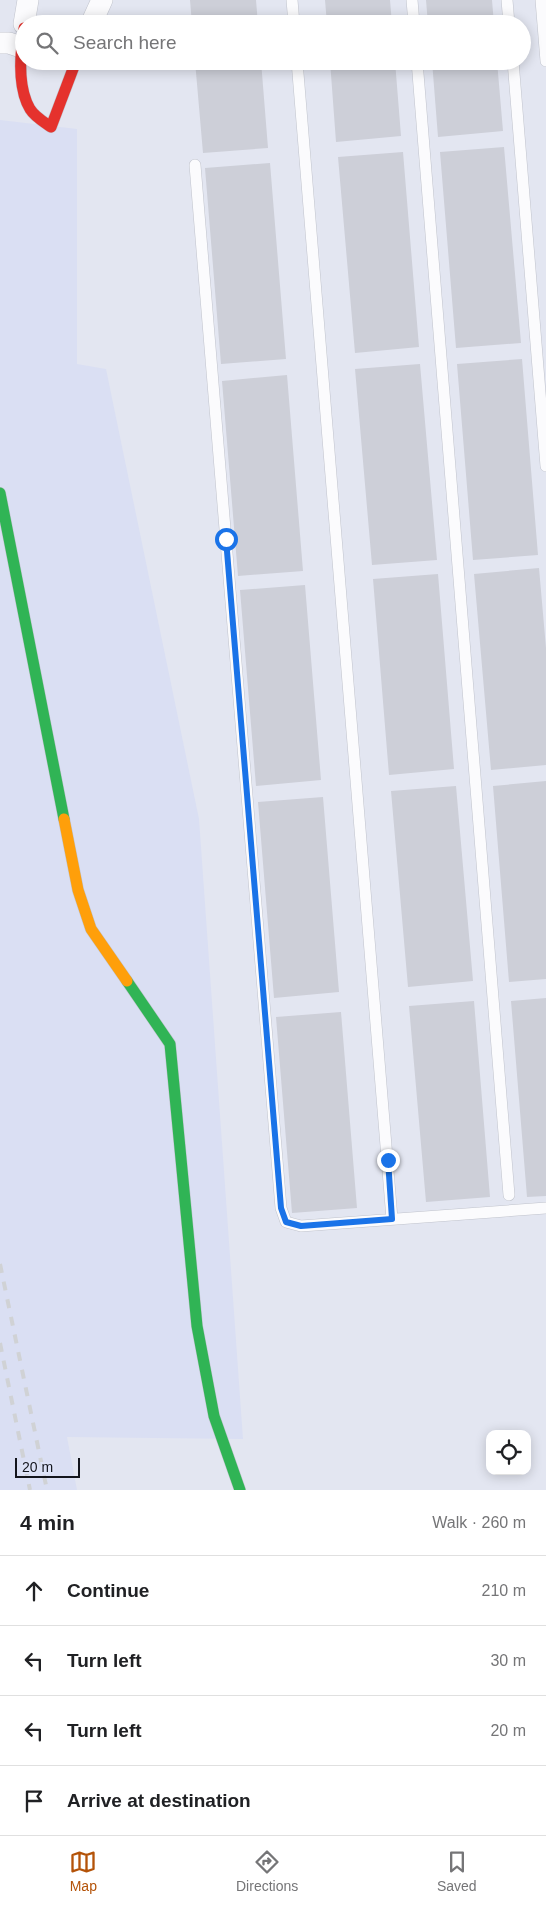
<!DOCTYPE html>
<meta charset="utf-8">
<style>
body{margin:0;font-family:Arial,sans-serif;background:#f2f2f2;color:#202124}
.controls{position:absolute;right:15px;bottom:15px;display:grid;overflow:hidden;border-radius:10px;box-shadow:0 2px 12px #0003}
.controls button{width:45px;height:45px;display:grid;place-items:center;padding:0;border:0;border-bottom:1px solid #e0e0e0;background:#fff;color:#202124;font:25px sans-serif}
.scale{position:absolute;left:15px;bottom:12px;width:65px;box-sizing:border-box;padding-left:5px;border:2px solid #13151c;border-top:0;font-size:14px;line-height:18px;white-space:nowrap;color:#13151c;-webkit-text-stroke:4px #dde3f7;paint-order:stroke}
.stop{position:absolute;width:15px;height:15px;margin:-11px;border:4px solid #1a73e8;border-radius:50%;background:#fff}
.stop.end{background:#1a73e8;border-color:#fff;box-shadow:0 1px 5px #0008}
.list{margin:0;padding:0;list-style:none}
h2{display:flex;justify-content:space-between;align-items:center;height:65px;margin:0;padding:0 20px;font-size:21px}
h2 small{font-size:16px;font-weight:400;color:#757577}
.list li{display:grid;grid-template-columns:32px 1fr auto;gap:15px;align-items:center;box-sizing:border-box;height:70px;padding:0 20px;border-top:1px solid #e0e0e0}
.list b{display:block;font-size:19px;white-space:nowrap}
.list em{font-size:16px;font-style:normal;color:#757577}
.icon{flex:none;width:28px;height:28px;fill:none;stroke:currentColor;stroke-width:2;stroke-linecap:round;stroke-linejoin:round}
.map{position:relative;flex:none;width:546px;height:1490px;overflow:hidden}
.search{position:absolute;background:#fff;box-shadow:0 2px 12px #0003;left:15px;right:15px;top:15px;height:55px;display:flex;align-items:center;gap:12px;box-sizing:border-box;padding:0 18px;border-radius:28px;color:#757577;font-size:19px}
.sheet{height:345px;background:#fff}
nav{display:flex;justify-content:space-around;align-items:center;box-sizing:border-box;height:70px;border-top:1px solid #e0e0e0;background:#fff;font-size:14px;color:#757577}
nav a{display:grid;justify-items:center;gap:2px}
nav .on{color:#b45309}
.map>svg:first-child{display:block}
.built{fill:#dadff3}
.building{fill:#cdcfd8}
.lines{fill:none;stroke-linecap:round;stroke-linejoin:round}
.lane-casing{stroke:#c0c3cc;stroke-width:12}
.street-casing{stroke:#c0c3cc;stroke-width:22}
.fast-casing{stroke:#c0c3cc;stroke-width:12}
.slow-casing{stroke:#c0c3cc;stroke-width:12}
.jam-casing{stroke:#c0c3cc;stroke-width:12}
.lane{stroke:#fbfbfd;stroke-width:11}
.street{stroke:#fbfbfd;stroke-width:21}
.fast{stroke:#30b455;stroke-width:11}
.slow{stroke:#ff9f0a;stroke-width:11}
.jam{stroke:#e5322d;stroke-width:11}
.rail{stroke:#d0d2d5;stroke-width:4;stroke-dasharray:9 9;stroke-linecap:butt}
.route{stroke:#1a73e8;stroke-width:6}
</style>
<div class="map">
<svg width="546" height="1490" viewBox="0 0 546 1490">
<rect width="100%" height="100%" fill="#e3e6f1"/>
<path class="built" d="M0 120 77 129V364L106 369 199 819 243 1439 67 1437 77 1490H0Z"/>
<path class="building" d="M190 0H256L258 24H192Z
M325 0H390L392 24H327Z
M426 0H492L494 24H428Z
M195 61H261L268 148 203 153Z
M330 61H395L401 136 336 142Z
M432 61H497L503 131 438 137Z
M504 147 521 343 456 348 440 152Z
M403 152 419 347 355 353 338 157Z
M270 163 286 359 221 364 205 168Z
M522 359 538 555 473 560 457 364Z
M420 364 437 560 372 565 355 369Z
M287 375 303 571 238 576 222 381Z
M539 568 546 648V765L491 770 474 574Z
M438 574 454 769 389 775 373 579Z
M305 585 321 780 256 786 240 590Z
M546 781V979L509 982 493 786Z
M456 786 473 981 408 987 391 791Z
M323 797 339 992 274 998 258 802Z
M546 998V1196L527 1197 511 1001Z
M474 1001 490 1197 426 1202 409 1006Z
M341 1012 357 1208 292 1213 276 1017Z"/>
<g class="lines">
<g class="lane-casing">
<path id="lane" d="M292 0 294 24
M412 0 414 24
M507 0 509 24
M541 0 546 61
M297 61 392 1219
M417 61 509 1195
M513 61 546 466
M195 165 281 1208 286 1222 301 1226 546 1208"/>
</g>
<g class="street-casing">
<path id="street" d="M24 24 28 0
M91 24 102 0
M0 43H9L21 47"/>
</g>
<g class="fast-casing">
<path id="fast" d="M0 493 64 819
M127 981 170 1044 197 1326 214 1416 240 1490"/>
</g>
<g class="slow-casing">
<path id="slow" d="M64 819 78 890 91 929 127 981"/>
</g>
<g class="jam-casing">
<path id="jam" d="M24 28C20 53 17 87 30 109 35 117 44 122 51 127L76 61"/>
</g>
<use href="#lane" class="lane"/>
<use href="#street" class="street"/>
<use href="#fast" class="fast"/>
<use href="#slow" class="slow"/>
<use href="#jam" class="jam"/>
<path class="rail" d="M0 1264 47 1490
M0 1343 30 1490"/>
</g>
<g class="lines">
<path class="route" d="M226 539 281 1208 286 1222 301 1226 392 1219 388 1160"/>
</g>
</svg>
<div class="controls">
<button><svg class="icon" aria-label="locate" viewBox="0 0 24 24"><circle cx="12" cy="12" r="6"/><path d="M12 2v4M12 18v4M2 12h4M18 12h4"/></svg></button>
</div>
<div class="scale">20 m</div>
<div class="stop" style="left:226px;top:539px"></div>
<div class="stop end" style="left:388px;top:1160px"></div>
<div class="search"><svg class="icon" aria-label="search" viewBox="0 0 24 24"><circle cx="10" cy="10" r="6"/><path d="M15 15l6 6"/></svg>Search here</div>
</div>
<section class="sheet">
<h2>4 min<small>Walk · 260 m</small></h2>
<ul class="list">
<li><svg class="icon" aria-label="ahead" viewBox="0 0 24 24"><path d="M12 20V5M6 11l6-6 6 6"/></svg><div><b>Continue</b></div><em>210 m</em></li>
<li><svg class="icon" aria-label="left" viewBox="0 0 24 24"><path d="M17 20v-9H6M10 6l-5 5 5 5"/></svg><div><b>Turn left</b></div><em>30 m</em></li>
<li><svg class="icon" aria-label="left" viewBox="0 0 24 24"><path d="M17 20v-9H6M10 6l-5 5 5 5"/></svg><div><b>Turn left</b></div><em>20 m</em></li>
<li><svg class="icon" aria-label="arrive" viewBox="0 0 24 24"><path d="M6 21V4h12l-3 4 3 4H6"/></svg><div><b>Arrive at destination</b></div></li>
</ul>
</section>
<nav>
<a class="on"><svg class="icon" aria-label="map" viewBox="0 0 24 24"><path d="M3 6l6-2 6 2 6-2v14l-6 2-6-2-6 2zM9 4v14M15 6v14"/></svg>Map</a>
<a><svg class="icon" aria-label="directions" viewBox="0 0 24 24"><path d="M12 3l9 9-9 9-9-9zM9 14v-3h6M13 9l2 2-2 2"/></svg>Directions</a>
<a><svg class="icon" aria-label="saved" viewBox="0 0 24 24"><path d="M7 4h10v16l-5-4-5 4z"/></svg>Saved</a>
</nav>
